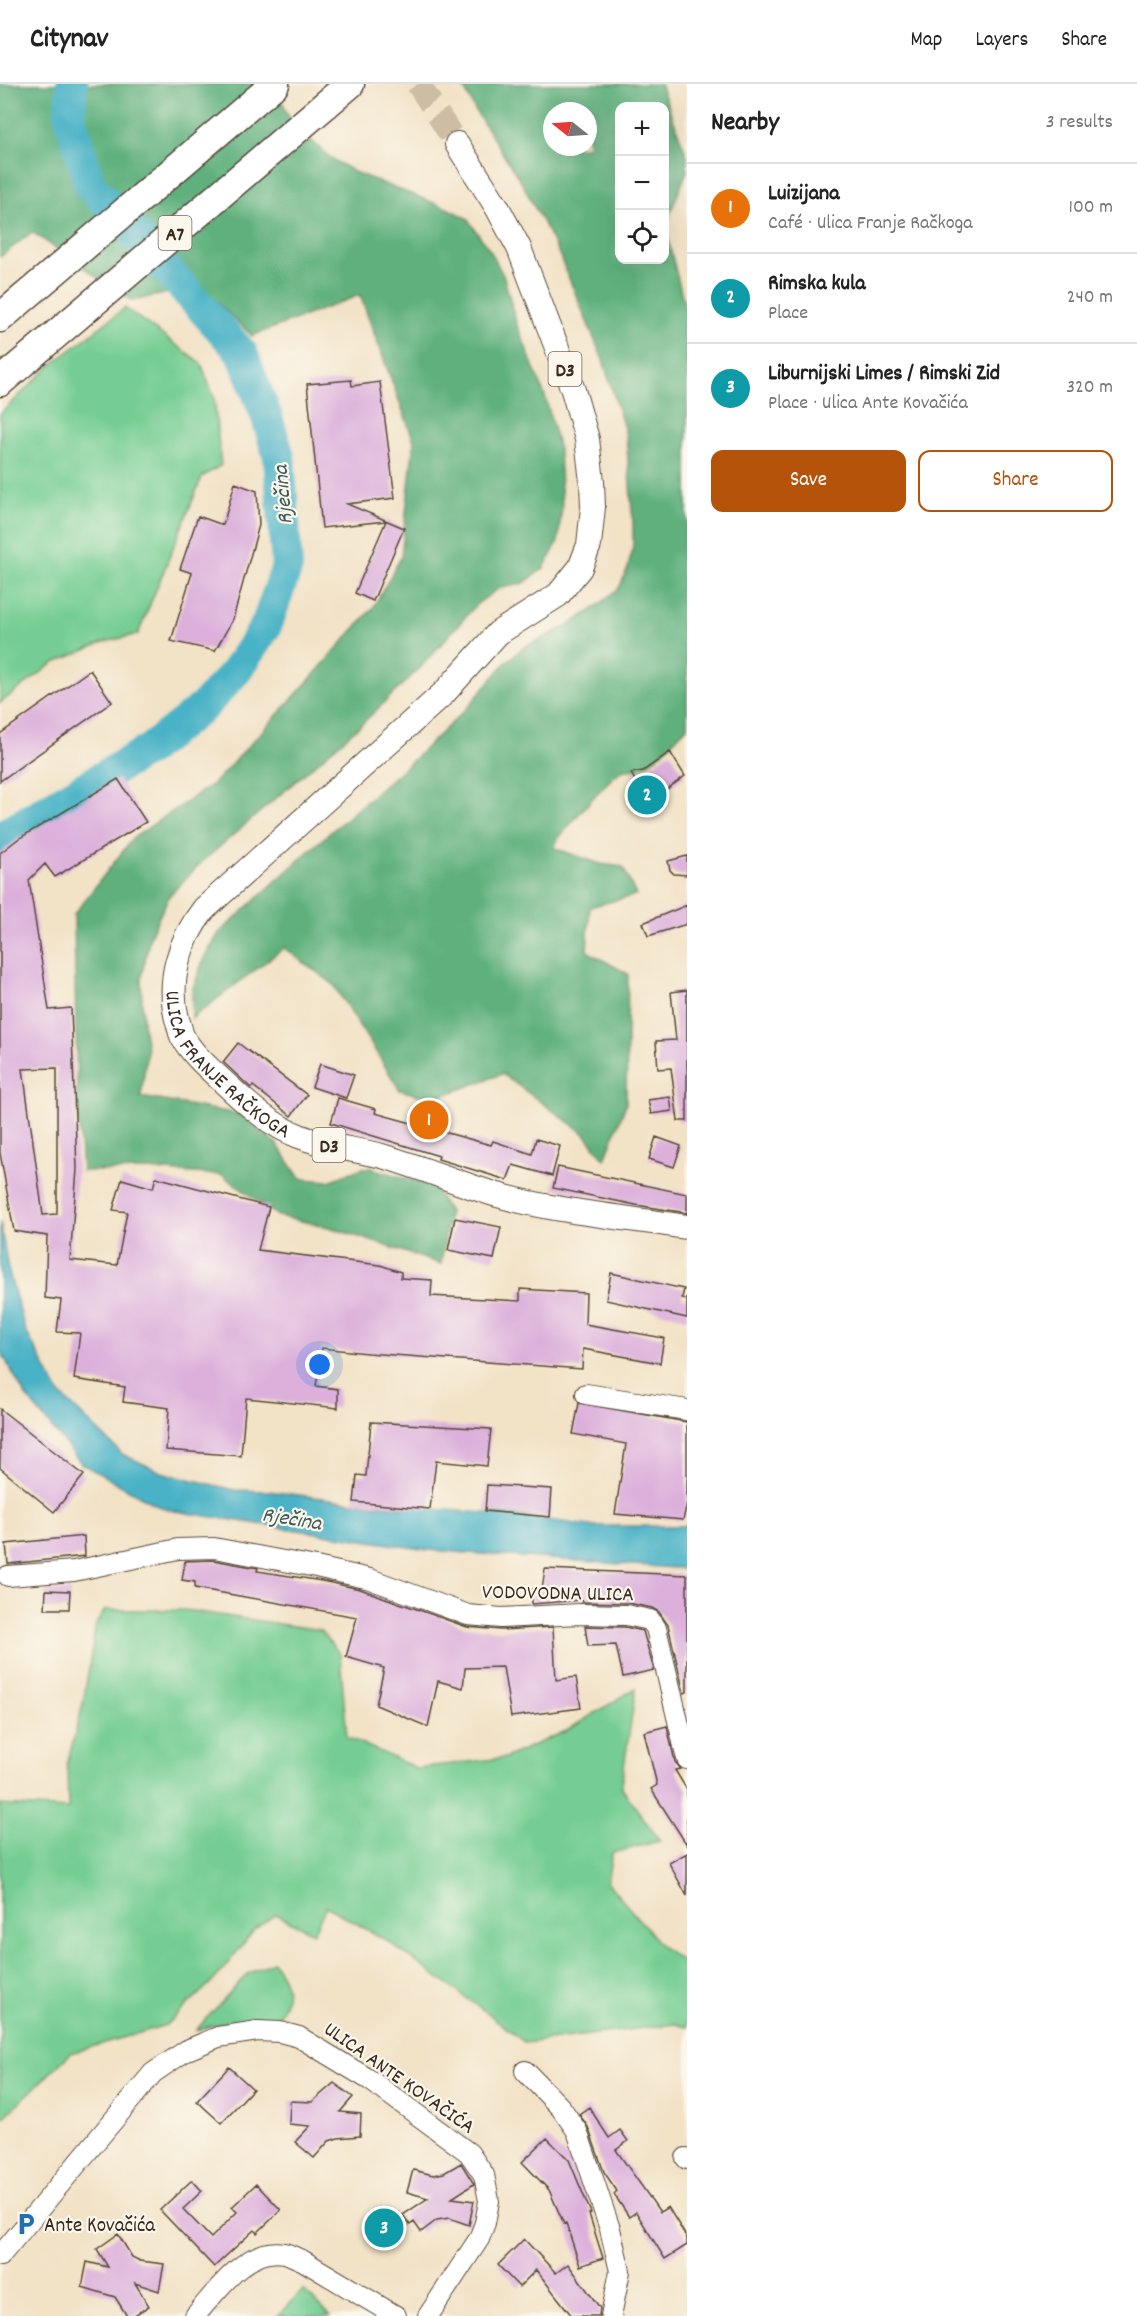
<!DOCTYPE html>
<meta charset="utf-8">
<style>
body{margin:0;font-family:Dekko,sans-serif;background:#f6f6f6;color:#222}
.controls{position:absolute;right:18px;top:18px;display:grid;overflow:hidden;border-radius:12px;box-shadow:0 6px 24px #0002}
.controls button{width:54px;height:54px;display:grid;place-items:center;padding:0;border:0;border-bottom:2px solid #e0e0e0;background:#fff;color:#222;font:30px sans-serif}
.compass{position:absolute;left:543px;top:18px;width:54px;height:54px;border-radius:50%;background:#fff;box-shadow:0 6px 24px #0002;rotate:287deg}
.you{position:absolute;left:320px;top:1281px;width:21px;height:21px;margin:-15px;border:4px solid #fff;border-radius:50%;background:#1a73e8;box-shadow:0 0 0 9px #1a73e833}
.badge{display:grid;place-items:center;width:39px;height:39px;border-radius:50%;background:#b45309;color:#fff;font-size:20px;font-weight:700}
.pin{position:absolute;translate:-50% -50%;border:3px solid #fff;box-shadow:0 2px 6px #0006}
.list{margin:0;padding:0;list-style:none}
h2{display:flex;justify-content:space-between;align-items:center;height:78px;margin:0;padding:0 24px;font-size:26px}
h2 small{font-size:20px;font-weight:400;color:#767676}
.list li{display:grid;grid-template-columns:39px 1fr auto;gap:18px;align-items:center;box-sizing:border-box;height:90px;padding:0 24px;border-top:2px solid #e0e0e0}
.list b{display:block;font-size:22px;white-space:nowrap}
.list p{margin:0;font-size:20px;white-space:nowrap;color:#767676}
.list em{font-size:20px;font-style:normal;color:#767676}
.actions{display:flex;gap:12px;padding:18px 24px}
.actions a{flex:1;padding:14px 0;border:2px solid #b45309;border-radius:12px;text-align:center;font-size:21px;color:#b45309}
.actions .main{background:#b45309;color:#fff}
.icon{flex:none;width:33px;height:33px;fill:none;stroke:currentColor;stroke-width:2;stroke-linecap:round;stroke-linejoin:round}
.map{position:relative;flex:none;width:687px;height:2232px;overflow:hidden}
header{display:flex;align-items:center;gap:36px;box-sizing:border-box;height:84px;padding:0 30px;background:#fff;border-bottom:2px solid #e0e0e0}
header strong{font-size:28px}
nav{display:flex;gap:33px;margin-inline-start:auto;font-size:21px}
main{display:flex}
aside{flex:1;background:#fff}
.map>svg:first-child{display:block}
.green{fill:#74cd93;stroke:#587c58;stroke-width:1.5}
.forest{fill:#5fb07d;stroke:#4d6d4e;stroke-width:1.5;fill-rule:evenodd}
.water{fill:#48b2c6;stroke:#426e72;stroke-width:1.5}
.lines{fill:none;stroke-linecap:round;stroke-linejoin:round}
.river{stroke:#48b2c6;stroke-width:32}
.building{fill:#dcb0db;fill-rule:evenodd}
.major-tunnel{stroke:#cdbda4;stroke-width:24;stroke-dasharray:24 12;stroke-linecap:butt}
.minor-casing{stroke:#564637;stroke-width:22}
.major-casing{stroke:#564637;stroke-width:26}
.highway-casing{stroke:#564637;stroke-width:31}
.minor{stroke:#fff;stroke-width:20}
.major{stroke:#fff;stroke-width:24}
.highway{stroke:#fff;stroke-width:28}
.labels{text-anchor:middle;stroke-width:4.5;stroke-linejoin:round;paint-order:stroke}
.shield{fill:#fbf7ec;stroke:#75685c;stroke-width:1.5}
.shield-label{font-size:20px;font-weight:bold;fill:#3b2a1e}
.street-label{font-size:21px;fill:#3b2a1e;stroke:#fbf7ec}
.poi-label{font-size:21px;fill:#3b2a1e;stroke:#fbf7ec;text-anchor:start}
.water-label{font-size:22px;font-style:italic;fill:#405a59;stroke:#fbf7ec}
</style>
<header>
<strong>Citynav</strong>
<nav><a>Map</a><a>Layers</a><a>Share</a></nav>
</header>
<main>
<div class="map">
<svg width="687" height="2232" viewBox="0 0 687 2232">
<rect width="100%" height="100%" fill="#fbf7ec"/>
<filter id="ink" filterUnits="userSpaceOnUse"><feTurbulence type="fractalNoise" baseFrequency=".0167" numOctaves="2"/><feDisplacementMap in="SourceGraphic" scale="12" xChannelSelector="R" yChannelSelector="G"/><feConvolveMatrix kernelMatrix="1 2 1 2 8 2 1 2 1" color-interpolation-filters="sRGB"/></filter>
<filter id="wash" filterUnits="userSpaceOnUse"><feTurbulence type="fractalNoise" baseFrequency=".008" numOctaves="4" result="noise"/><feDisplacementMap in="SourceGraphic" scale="24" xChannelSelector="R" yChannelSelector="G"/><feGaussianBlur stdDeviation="1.35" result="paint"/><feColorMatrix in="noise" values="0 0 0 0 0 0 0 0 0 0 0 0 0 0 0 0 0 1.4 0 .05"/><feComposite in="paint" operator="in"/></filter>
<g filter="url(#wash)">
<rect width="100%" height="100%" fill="#f2e2c6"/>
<path class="green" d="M125 224 201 279 214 314 221 381 202 393 138 550 105 558 54 579 0 619V330L51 281Z
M105 1526H185L320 1546 340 1570 347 1653 416 1684 505 1674 566 1647 636 1604 621 1703 660 1757 612 1769 607 1798 663 1864 687 1880V1943L674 1940 525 1959 490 1931 387 1857 326 1822 313 1849 276 1830 255 1845 217 1893 166 1941 71 1969 0 2037V1721L68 1725 67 1680 83 1620 96 1540Z
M273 1878C290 1900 291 1911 277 1935L225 1938 196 1946 247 1890Z
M303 2206 331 2232H278Z"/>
<path class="forest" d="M0 0H276L287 30 313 58 332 75 354 88 447 124 467 134 491 168 504 193 516 238 546 315 559 366 562 423 558 458 544 484 524 499 498 505 477 520 420 584 363 639 202 778 169 812 150 852 141 895 143 938 147 966 141 1013 239 1030 277 1060 297 1090 304 1095 329 1097 362 1084H371L433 1102 449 1128 441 1180 329 1143 278 1132 222 1091 151 1086 82 1087 77 1012 74 830 133 754 214 699 294 613 373 524 401 473 414 357 360 211 252 252 200 202 132 217 32 148 0 173Z
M462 0H660L687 72V87L665 142 664 22H620V176H664L665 144 687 231V643C675 655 655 680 638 685 634 686 629 684 625 685 611 689 569 742 558 755L554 764 601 780 623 783 636 811 590 823 587 867 628 890 626 1020 605 1075 585 1050 502 990 433 1015 400 1006 333 900 284 864 192 934V907L204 874 219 849 310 766 412 677 468 623 506 578 524 563 566 543 595 524 619 504 628 484 633 462V439L626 351 603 276 558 168 523 101 475 26ZM552 27H588V63H552Z"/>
<path class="water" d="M0 1138 8 1185 25 1245 59 1309 122 1370 161 1388 234 1406 268 1407 369 1420 521 1432 590 1442H687V1485L428 1466 174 1427 158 1422 82 1380 25 1311 0 1266Z"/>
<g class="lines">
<path class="river" d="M0 753 150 665 204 622 236 587 266 542 287 483 279 373 267 334 242 269 90 101 70 33 72 0"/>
</g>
<g id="blocks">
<path class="building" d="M351 296 352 302 380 298 395 414 347 420 404 444 373 517 355 509 386 437 322 444 307 300Z
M235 399 257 407 259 441 233 535 215 567 171 557 192 489 180 485 198 432 223 441Z
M90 586 112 618 0 697V650Z
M670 668 685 692 659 711 655 721 651 723 644 722 638 719 635 713 638 702 631 689 643 687Z
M118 695 146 738 55 793 45 780 29 796 49 926 71 924 77 1085 70 1176 117 1181 127 1128 113 1126 122 1095 153 1104 156 1093 269 1123 258 1166 380 1181 401 1188V1194L432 1196 431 1212 520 1217V1205L586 1209 585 1240 664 1254 660 1279 583 1265 582 1285 367 1269 322 1264 316 1302 338 1305V1324L246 1314 241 1372 166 1366 169 1324 123 1318 125 1303 74 1295 80 1249 57 1248 61 1216 45 1214 47 1152 14 1147 0 1069V769L18 755ZM57 984V1130L43 1131 23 985Z
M687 772V791L674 790 670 786 668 777Z
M687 821V840L648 852 643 839Z
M687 906V1037H678L671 984 658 985 656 957 676 956 671 908Z
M238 959 307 1011 291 1032 253 1002 251 1004 223 978Z
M320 980 354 991 346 1014 312 1003Z
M670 1013 672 1027 651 1030 648 1016Z
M338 1014 376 1025 375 1029 491 1061 493 1057 532 1070 536 1055 560 1062 552 1092 513 1081 507 1096 438 1075 439 1072 331 1039Z
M656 1053 681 1062 674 1083 649 1075Z
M558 1083 687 1110V1129L636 1121 553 1104Z
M455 1134 501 1143 494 1175 448 1166Z
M611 1189 684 1205 682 1214 687 1215V1234L606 1216Z
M579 1319 687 1338V1419L683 1436 615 1430 626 1360 573 1350Z
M0 1325 84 1391 54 1428 0 1384Z
M371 1338 491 1345 487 1382 436 1377 430 1425 354 1418 357 1391 366 1392Z
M487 1401 552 1405 550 1433 485 1427Z
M84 1452 85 1472 8 1480 6 1460Z
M213 1476 258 1484 257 1487 322 1497 360 1505 467 1543 501 1546 553 1543 556 1596 576 1593 581 1624 511 1633 503 1583 465 1584 463 1604 438 1597 428 1643 376 1621 384 1584 346 1573 357 1533 195 1504V1498L182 1496 185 1477Z
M545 1485 687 1491V1608L684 1609 668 1541 659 1528 652 1524 628 1519 582 1518 581 1516 532 1520V1505L542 1506Z
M46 1506 70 1507 69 1525H45Z
M585 1542 625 1543 643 1547 654 1586 623 1593 616 1561 588 1562Z
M667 1642 675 1678 681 1685 675 1686 687 1706V1761L651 1705 657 1701 644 1648Z
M687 1769V1812L669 1779Z
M229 1983 253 2005 221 2039 197 2017Z
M334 1999 353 2013 340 2028 361 2030 360 2052 338 2054 329 2057 314 2074 295 2058 310 2042 289 2040 290 2017 312 2018Z
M589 2023 609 2054 620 2046 628 2057 616 2066 660 2128 668 2123 687 2154V2161L665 2175 636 2128 629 2133 614 2110 617 2107 604 2088 588 2043 579 2030Z
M547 2054 569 2076 591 2129 589 2130 603 2174 580 2182 566 2139 564 2140 549 2106 522 2078Z
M461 2079 474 2100 452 2114 474 2117 469 2141 449 2134 437 2136 421 2148 414 2138 410 2141 403 2131 428 2114 407 2108 413 2086 433 2091 444 2089Z
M192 2096 202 2107 183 2125 211 2154 237 2128 232 2123 256 2100 281 2126 257 2149 254 2146 214 2183 160 2126Z
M118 2150 132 2173 140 2177 164 2180 159 2207 135 2199 149 2222 133 2232H127L115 2213 82 2203 87 2178 108 2183 97 2165Z
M524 2155 556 2189 568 2180 600 2224 599 2232H572L536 2186 519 2203 498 2181Z"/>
</g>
</g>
<g filter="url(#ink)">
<use href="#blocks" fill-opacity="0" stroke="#564637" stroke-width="1.5"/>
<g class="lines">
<path class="major-tunnel" d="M418 0 457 60"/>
<g class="minor-casing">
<path id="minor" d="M586 1310 687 1326
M8 1492 74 1487 178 1465 214 1464 316 1483 370 1495 468 1531 501 1534 580 1530 626 1531 650 1536 656 1544 687 1675
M525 1987 561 2024 577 2047 610 2145 620 2187 611 2232
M686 2074 687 2075
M0 2172 153 1989 187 1966 218 1953 258 1947 280 1948 299 1953 370 1996 469 2069 484 2091 489 2117 485 2139 479 2155 428 2232
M195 2232C216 2208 247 2162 284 2169 290 2170 296 2174 302 2176L396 2232"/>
</g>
<g class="major-casing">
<g id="major">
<path id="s1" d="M457 60 497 123 519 164 573 306 587 355 592 398 593 423 589 461 580 484 558 511 498 549 444 609 204 825C180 856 167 895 177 935 179 940 180 947 182 952 193 972 212 987 228 1002 248 1021 272 1042 299 1052 326 1063 355 1065 382 1072 421 1083 457 1099 494 1110 556 1128 623 1133 687 1143"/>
</g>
</g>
<g class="highway-casing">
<path id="highway" d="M0 234 275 0
M0 298 350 0"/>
</g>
<use href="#minor" class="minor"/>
<use href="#major" class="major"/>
<use href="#highway" class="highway"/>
</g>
</g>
<defs>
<g id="parking-bare" transform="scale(1.8)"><path d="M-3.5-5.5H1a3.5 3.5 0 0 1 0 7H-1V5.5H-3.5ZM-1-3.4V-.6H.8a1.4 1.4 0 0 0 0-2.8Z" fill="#1f6fb2" stroke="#fbf7ec" stroke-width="2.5" paint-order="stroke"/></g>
</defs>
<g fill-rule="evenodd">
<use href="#parking-bare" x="26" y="2140"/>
</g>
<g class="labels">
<g class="shield">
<rect x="158.5" y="132" width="33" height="34" rx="4.5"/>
<rect x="548.5" y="268" width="33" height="34" rx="4.5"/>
<rect x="312.5" y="1044" width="33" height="34" rx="4.5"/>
</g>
<g class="shield-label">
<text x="175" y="156">A7</text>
<text x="565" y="292">D3</text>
<text x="329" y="1068">D3</text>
</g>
<g class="street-label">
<text dy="7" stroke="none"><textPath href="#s1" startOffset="1149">ULICA FRANJE RAČKOGA</textPath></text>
<text transform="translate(558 1508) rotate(1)" y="7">VODOVODNA ULICA</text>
<text transform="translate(400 1993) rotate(35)" y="7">ULICA ANTE KOVAČIĆA</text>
</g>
<g class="poi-label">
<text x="44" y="2147">Ante Kovačića</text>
</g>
<g class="water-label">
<text transform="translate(281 411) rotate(-95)" y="8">Rječina</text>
<text transform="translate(292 1433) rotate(9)" y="8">Rječina</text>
</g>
</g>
</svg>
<div class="controls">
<button>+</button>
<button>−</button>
<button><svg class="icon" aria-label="locate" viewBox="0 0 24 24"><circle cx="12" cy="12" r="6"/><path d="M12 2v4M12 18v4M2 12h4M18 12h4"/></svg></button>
</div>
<svg class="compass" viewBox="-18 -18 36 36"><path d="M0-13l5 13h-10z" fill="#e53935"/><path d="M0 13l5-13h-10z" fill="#767676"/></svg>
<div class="you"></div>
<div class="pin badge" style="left:429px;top:1036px;background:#e8710a">1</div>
<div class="pin badge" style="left:647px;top:711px;background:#0f9aa8">2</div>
<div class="pin badge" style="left:384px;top:2144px;background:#0f9aa8">3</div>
</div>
<aside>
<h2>Nearby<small>3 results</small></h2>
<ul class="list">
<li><span class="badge" style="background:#e8710a">1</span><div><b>Luizijana</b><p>Café · Ulica Franje Račkoga</p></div><em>100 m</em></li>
<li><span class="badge" style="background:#0f9aa8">2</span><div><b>Rimska kula</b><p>Place</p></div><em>240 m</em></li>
<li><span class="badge" style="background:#0f9aa8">3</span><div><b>Liburnijski Limes / Rimski Zid</b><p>Place · Ulica Ante Kovačića</p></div><em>320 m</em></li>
</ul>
<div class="actions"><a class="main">Save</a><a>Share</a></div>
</aside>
</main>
